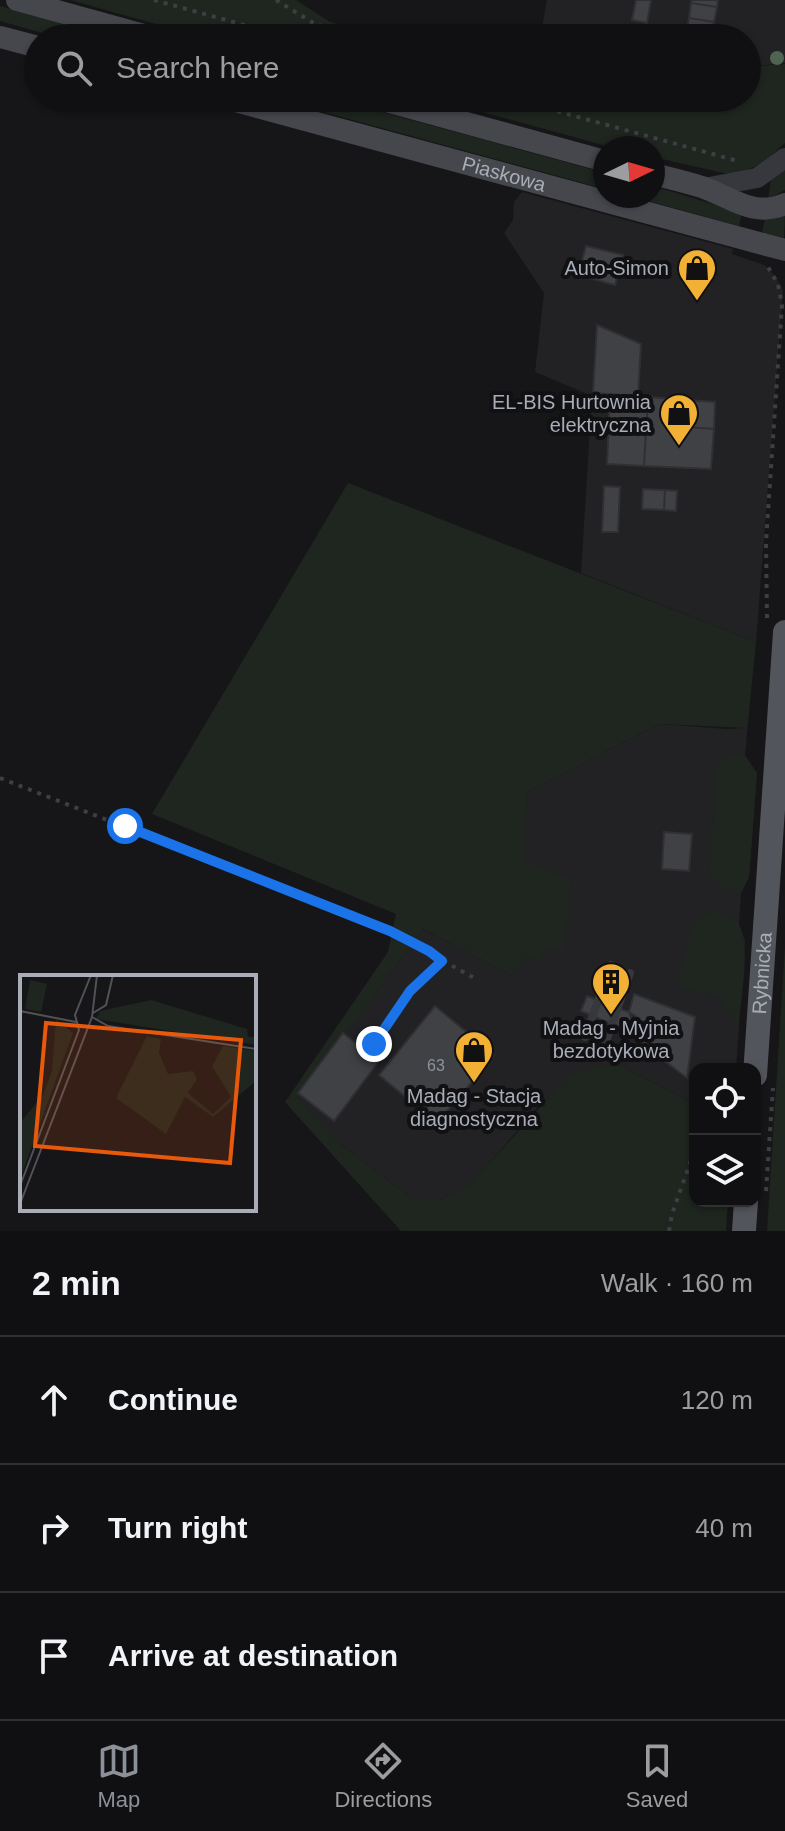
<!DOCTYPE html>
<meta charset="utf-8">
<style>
body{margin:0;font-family:Arial,sans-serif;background:#1e1e20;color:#f1f3f6}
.controls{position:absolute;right:24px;bottom:24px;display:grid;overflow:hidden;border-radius:16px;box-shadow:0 2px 6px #0004}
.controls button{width:72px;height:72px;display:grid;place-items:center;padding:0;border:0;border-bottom:2px solid #303032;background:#101012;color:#f1f3f6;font:40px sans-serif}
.compass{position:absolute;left:593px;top:136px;width:72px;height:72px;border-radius:50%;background:#101012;box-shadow:0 2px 6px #0004;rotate:85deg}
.stop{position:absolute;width:24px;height:24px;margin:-18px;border:6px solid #1a73e8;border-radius:50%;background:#fff}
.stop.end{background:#1a73e8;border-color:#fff;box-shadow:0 2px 8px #0008}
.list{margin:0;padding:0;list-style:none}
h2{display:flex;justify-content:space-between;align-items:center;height:104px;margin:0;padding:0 32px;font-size:34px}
h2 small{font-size:26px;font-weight:400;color:#9c9d9f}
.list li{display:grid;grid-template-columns:52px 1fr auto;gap:24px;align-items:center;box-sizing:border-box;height:128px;padding:0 32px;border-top:2px solid #303032}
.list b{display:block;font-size:30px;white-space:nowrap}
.list em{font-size:26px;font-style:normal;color:#9c9d9f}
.icon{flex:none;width:44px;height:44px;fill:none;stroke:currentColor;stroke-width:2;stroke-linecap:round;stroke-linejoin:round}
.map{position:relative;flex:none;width:785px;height:1231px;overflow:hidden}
.search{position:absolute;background:#101012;box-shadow:0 2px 6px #0004;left:24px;right:24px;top:24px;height:88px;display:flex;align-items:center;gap:20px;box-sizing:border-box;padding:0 28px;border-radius:44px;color:#9c9d9f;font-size:30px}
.sheet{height:488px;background:#101012}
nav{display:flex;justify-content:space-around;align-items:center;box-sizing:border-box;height:112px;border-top:2px solid #303032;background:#101012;font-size:22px;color:#9c9d9f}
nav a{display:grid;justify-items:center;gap:4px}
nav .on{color:#8c9099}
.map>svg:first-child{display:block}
.built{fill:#222225}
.green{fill:#1e261f}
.building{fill:#404145;stroke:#303034;stroke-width:2}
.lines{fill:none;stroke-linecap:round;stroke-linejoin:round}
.path{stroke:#3d3f44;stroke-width:4;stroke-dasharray:4 6;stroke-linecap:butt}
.service{stroke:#37383d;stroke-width:8}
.tertiary{stroke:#37383d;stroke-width:20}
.secondary{stroke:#45474d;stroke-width:22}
.primary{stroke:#53555c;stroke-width:24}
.tree{fill:#506452}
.route{stroke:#1a73e8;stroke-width:10}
.labels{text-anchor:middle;stroke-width:8;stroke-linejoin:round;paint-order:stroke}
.number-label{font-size:16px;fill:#8e929b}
.street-label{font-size:20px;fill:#a8adb8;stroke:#111113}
.poi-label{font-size:20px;fill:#a8adb8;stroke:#111113;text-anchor:end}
.inset-road{fill:none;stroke:#505258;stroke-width:2}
.view{fill:#e8590c;fill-opacity:0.15;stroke:#e8590c;stroke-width:4}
.inset-edge{fill:none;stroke:#a8adb8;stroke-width:4}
</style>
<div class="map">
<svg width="785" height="1231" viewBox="0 0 785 1231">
<rect width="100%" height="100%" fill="#161618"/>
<path class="built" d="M547 0H785V63L747 67V38H540Z
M522 192 733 249 732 254 764 265 776 277 783 291 756 642 581 573 592 396 535 372 544 293 504 233 513 220 514 202Z
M748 723 745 755 757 773 749 877 741 893 739 924 745 941 736 1069H695V1104L621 1066 542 1102 468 1188 440 1200H414L342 1145 297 1099 423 929 513 976 527 792 659 724 728 729 744 728Z"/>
<path class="green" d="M70 0H296L330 22 392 38H206Z
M0 6 115 38H60L0 21Z
M785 64V143L765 161 737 176 653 157V148H614L432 98H747V67Z
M272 98H331L605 173V189Z
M785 170V190L768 199 771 180Z
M653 186 742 213 739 226 631 196H653Z
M785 215 784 238 762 232 765 219Z
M348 483 756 642 748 723 745 728 659 724 527 792 523 861 571 879 564 951 544 947 540 961 525 957 513 976 423 929 298 1099 342 1145 414 1200H440L468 1187 568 1076 602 1065 621 1066 695 1104V1201H728L726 1231H401L285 1102 388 952 396 914 152 814Z
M734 754 745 756 757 773 749 877 741 893C726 889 714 888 709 871L717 766 723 759Z
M711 912C720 913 729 913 735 919 753 937 741 997 739 1021L733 1019 719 996 677 986 693 922Z
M785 946V1231H767Z"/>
<path class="building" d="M636 0H651L647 23 632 20Z
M692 0H718L717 7 691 3Z
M691 3 717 7 714 22 689 18Z
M689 18 714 22 711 38 686 35Z
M586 246 623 255 615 285 578 275Z
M597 325 641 344 638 396 593 393Z
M610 395 648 397 644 466 607 464Z
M648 397 675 399 674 426 714 429 711 469 644 466Z
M675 399 715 402 714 429 674 426Z
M604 486 620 487 618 532H602Z
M643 489 665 490 664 510 642 509Z
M665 490 677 491 676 511 664 510Z
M664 832 692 834 689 871 662 869Z
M634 994 695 1017 687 1078 637 1040 640 1019 629 1012Z
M587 996 629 1012 632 1020 626 1030 581 1011Z
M435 1006 494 1055 477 1076 478 1079 476 1077 466 1089 468 1091 465 1090 437 1123 379 1075Z
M343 1033 379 1061 334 1121 298 1093Z"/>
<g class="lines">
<path class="path" d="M154 0 291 38
M276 0 315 24 360 38
M509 98 738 161
M767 618 766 542 782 305 778 284 768 267
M0 778 390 931 476 979
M374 1044 410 991 442 961
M766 1191 773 1088
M669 1231 672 1214 695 1149"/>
<path class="service" d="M585 1037 611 965
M604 1047 630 973"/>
<path class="tertiary" d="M704 188 757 178 785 158"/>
<g class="secondary">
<path d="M17 0 155 38"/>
<path d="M0 37 38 47"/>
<path id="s1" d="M224 98 785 250"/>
<path d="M375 98 605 161"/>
<path d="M653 174C669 178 686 182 702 187 731 197 753 218 785 204"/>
</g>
<g class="primary">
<path id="s2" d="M755 1075 785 632"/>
<path d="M744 1231 746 1201"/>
</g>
</g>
<circle class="tree" cx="777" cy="58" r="7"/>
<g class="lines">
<path class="route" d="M125 826 390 931 429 951 442 961 410 991 374 1044"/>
</g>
<defs>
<g id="shop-pin" transform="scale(2)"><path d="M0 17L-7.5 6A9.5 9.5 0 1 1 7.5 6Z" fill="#f2b134" stroke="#111113"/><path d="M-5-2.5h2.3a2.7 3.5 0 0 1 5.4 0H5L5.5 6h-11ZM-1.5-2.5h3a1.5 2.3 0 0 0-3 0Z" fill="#111"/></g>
<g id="building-pin" transform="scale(2)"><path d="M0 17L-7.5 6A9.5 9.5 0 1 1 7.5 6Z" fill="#f2b134" stroke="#111113"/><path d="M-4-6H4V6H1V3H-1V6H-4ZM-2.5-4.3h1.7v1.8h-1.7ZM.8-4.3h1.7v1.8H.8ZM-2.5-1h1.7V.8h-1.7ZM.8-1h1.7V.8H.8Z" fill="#111"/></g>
</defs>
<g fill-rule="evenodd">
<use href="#shop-pin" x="697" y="268"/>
<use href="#shop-pin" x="679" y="413"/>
<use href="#building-pin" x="611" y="982"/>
<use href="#shop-pin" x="474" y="1050"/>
</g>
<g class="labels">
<g class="number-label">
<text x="436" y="1071">63</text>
</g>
<g class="street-label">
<text dy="7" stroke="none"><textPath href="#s1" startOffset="290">Piaskowa</textPath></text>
<text dy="7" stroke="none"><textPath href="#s2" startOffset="102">Rybnicka</textPath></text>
</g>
<g class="poi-label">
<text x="669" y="275">Auto-Simon</text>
<text x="651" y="409">EL-BIS Hurtownia<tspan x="651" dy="23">elektryczna</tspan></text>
<text x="611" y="1035" text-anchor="middle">Madag - Myjnia<tspan x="611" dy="23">bezdotykowa</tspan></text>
<text x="474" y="1103" text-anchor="middle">Madag - Stacja<tspan x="474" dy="23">diagnostyczna</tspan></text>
</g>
</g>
<g transform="translate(20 975)">
<rect width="236" height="236" fill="#161618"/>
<path d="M10 5 27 9 21 37 5 34ZM131 25 227 54 228 62H235L236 55V70L76 44 80 36ZM36 44 53 58 0 204V148L23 120 32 96ZM127 61 141 64 139 78 148 99 173 96 177 104 168 118 193 139 211 122 192 91 203 71 236 76V106L193 142 165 122 146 159 96 123Z" fill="#1e261f"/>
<path class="inset-road" d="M0 36 56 47M73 38 86 30 93 0M72 42 88 51 236 74M0 211 59 55 55 40 71 0M0 229 72 42 77 0"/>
<path class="view" d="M26 48 221 65 210 188 15 171Z"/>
<rect width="236" height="236" class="inset-edge"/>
</g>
</svg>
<div class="controls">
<button><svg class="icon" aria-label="locate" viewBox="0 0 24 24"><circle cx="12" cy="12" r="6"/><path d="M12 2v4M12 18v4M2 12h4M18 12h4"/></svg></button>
<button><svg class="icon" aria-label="layers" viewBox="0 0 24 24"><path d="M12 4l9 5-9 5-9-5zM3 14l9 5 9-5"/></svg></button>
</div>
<svg class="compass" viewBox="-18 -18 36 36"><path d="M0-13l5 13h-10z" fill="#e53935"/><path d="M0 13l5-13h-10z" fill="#9c9d9f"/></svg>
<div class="stop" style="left:125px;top:826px"></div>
<div class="stop end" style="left:374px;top:1044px"></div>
<div class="search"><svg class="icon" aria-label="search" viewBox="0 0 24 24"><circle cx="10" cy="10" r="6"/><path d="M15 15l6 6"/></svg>Search here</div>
</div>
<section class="sheet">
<h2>2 min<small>Walk · 160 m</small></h2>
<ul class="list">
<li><svg class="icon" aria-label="ahead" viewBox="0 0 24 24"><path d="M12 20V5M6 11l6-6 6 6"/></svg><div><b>Continue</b></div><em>120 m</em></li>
<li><svg class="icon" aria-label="right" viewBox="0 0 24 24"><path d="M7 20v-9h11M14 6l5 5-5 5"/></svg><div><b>Turn right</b></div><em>40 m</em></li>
<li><svg class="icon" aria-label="arrive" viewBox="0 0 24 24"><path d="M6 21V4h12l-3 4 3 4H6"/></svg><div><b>Arrive at destination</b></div></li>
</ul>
</section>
<nav>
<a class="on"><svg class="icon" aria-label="map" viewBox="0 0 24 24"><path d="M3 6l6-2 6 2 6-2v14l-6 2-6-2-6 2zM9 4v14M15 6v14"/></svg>Map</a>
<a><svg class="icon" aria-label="directions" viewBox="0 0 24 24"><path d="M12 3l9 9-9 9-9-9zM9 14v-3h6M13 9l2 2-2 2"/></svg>Directions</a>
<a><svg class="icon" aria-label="saved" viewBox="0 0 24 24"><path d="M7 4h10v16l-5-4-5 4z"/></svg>Saved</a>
</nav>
